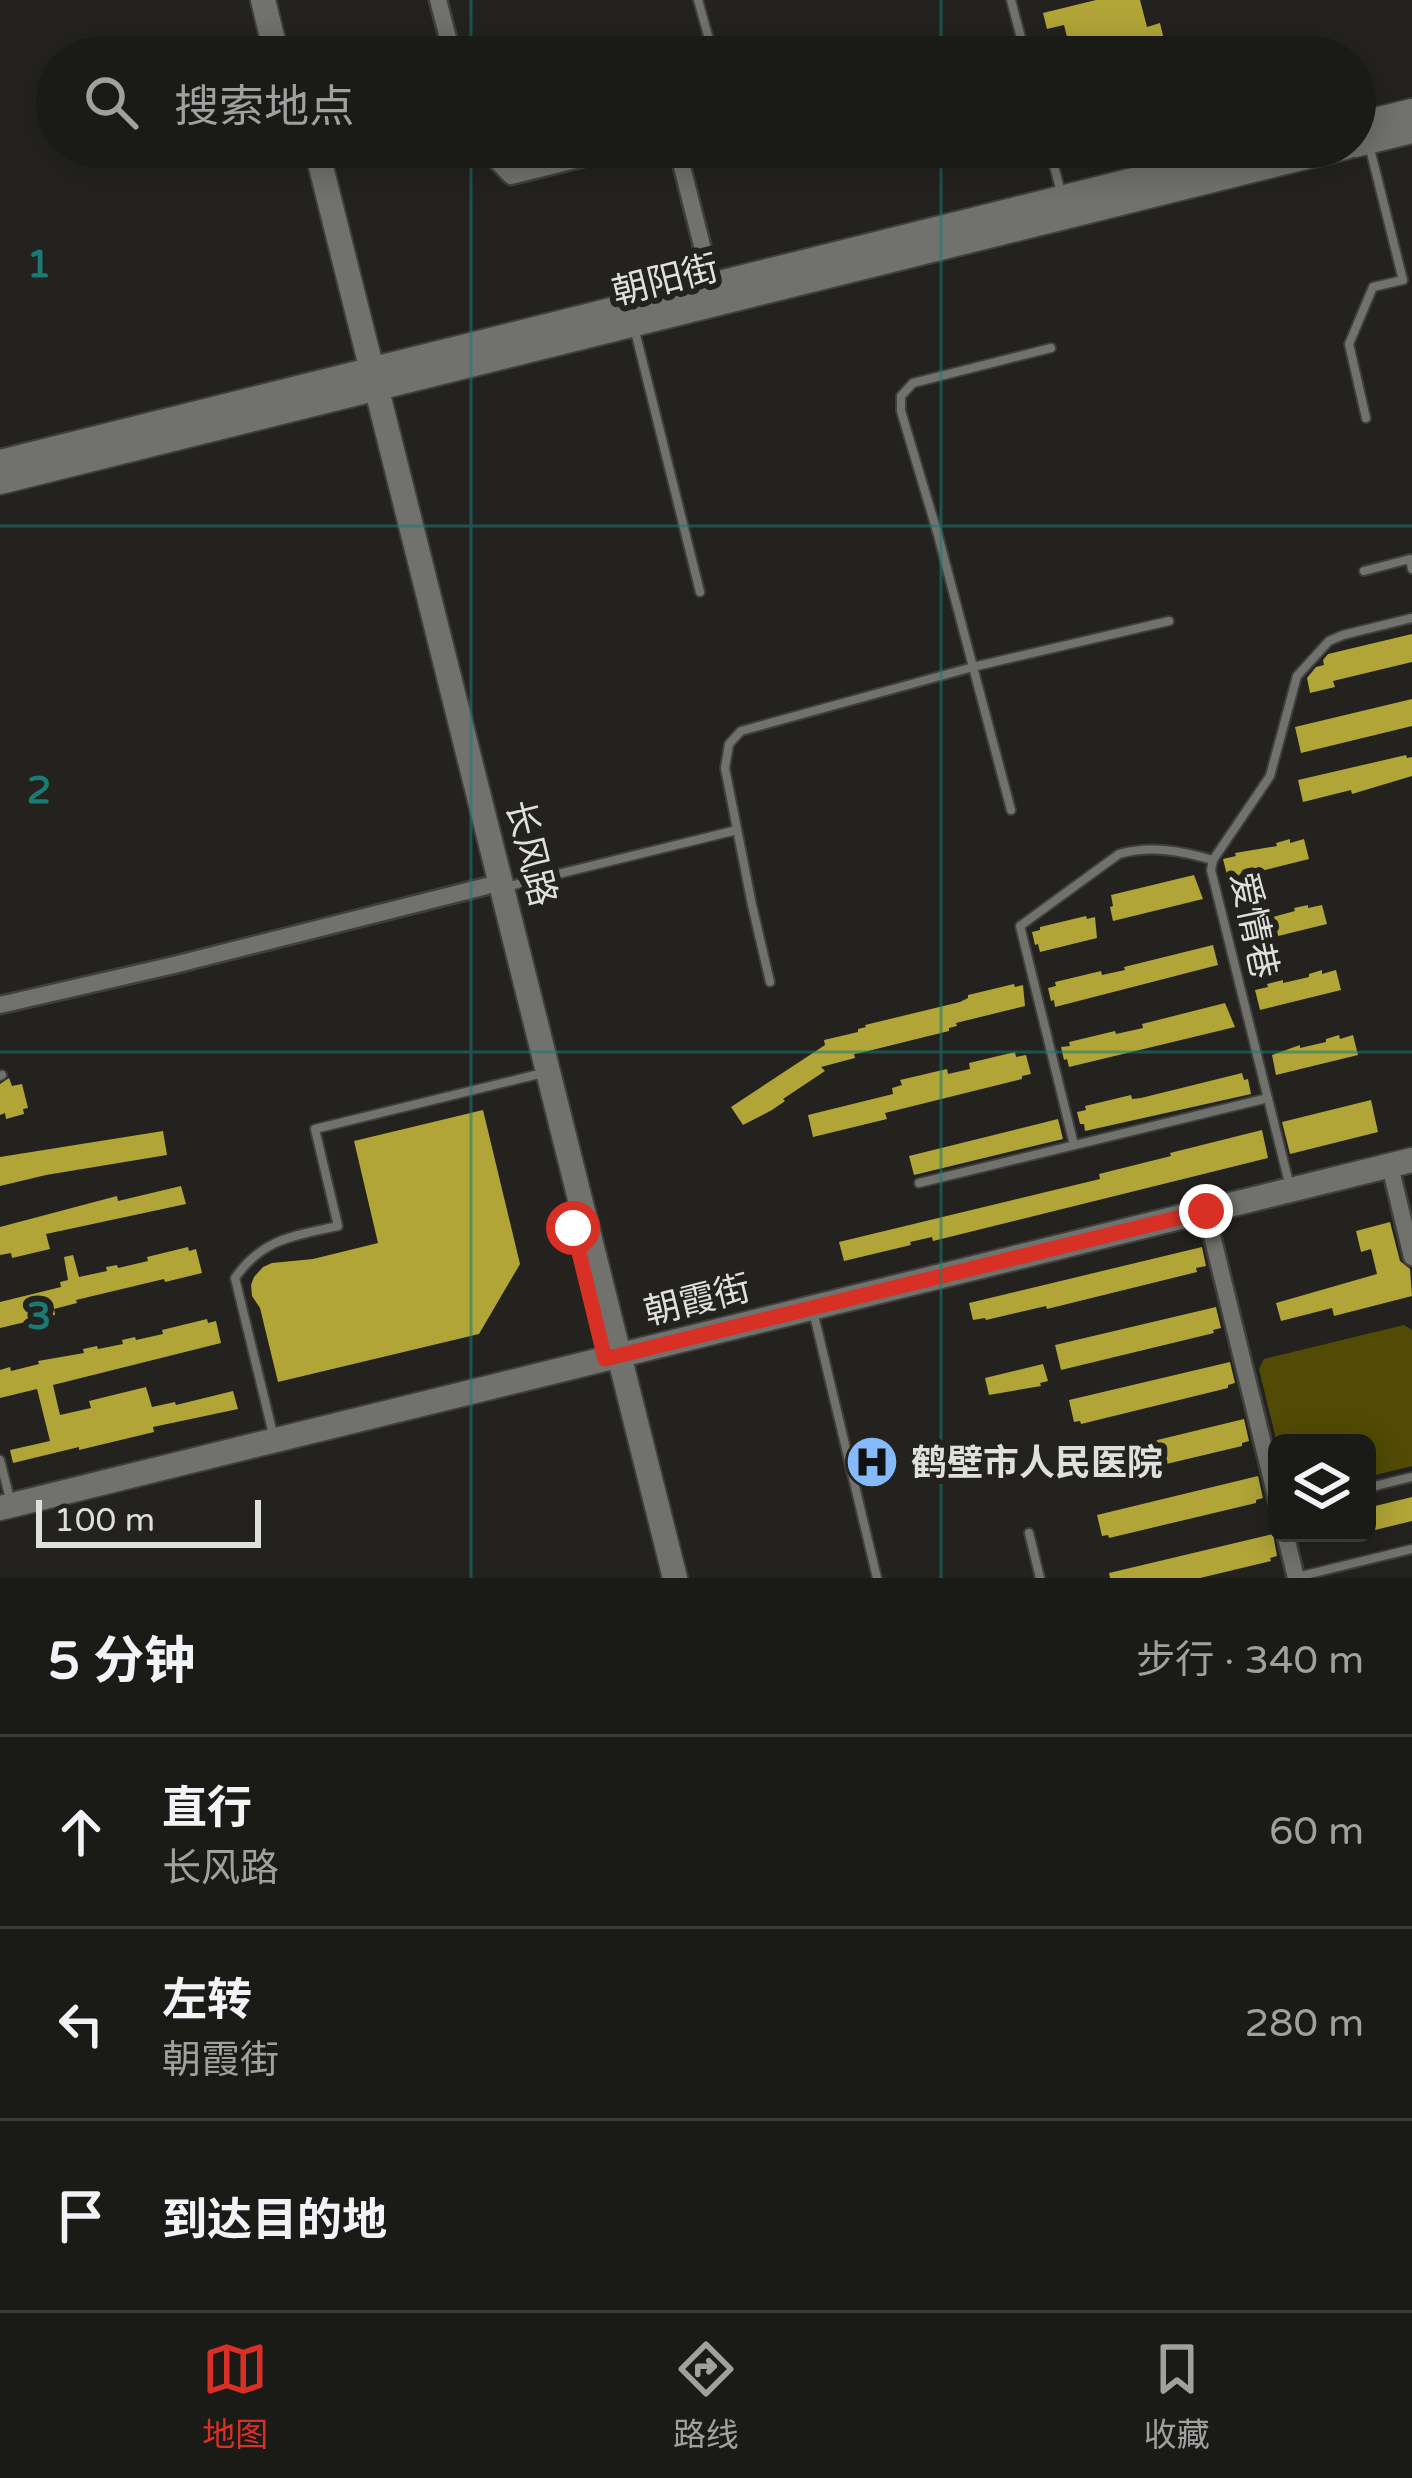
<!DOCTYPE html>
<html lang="zh">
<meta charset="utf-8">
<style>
body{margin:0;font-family:"Varela Round","Noto Sans SC",sans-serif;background:#232320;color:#f1f3f6}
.controls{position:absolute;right:36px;bottom:36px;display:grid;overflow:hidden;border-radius:18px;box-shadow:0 6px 30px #0003}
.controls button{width:108px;height:108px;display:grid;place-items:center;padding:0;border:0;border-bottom:3px solid #383836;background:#1a1a17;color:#f1f3f6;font:60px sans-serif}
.scale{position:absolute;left:36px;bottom:30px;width:225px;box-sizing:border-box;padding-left:12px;border:6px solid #dfdfdd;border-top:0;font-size:33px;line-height:42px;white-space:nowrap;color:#dfdfdd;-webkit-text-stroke:9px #23221f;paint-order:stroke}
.stop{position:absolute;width:36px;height:36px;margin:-27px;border:9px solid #d93025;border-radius:50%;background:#fff}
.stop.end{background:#d93025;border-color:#fff;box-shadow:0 3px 12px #0008}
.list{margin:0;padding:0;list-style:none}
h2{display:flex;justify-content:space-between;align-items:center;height:156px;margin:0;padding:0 48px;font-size:51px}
h2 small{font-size:39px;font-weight:400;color:#9fa1a1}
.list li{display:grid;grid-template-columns:78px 1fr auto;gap:36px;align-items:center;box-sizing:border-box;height:192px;padding:0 48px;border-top:3px solid #383836}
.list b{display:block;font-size:45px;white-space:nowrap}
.list p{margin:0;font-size:39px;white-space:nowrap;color:#9fa1a1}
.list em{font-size:39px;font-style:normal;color:#9fa1a1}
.icon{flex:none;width:66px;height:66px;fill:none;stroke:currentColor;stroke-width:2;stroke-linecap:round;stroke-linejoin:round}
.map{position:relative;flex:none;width:1412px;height:1578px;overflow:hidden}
.search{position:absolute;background:#1a1a17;box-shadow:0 6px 30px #0003;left:36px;right:36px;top:36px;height:132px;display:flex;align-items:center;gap:30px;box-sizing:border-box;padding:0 42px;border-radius:66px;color:#9fa1a1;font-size:45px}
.sheet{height:732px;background:#1a1a17}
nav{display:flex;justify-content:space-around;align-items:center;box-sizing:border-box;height:168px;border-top:3px solid #383836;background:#1a1a17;font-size:33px;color:#9fa1a1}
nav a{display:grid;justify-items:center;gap:6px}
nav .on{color:#d93025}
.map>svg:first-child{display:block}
.green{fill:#524b05}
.building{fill:#b1a537}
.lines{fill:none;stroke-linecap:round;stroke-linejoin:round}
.lane-casing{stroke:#3f3f3c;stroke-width:12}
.street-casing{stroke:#3f3f3c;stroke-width:21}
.secondary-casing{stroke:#3f3f3c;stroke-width:28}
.lane{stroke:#71716d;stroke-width:8}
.street{stroke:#71716d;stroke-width:16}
.secondary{stroke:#71716d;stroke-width:24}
.route{stroke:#d93025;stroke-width:15}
.grid{fill:none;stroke:#197b74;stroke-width:3;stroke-opacity:0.55}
.labels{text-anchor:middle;stroke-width:12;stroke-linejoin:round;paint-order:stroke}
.street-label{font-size:36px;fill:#dfdfdd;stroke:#23221f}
.poi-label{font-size:36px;font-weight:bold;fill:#dfdfdd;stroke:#23221f;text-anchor:start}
.grid-label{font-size:39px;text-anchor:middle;font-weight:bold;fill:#197b74;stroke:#23221f;stroke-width:12;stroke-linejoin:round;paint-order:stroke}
</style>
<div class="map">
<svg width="1412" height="1578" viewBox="0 0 1412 1578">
<rect width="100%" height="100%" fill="#23221f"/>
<path class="green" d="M1404 1325 1412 1330V1466L1367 1477V1443H1277L1259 1369 1264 1359Z"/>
<path class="building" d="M1096 0H1140L1147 27 1160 23 1168 57H1072L1064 25 1047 29 1043 13Z
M1412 634V662L1333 681 1335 687 1310 693 1307 678 1316 667 1324 665 1323 660 1328 654Z
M1412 699V726L1301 753 1295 727Z
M1406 755 1407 758 1412 757V776L1352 794 1351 790 1303 802 1298 780Z
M1290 839V843L1304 839 1309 859 1228 879 1223 859 1236 856 1235 853 1277 846 1276 843Z
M1194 875 1203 899 1113 921 1110 907 1113 906 1111 895Z
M1308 905V908L1322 905 1327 924 1245 944 1241 924 1269 914V918L1295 911 1294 908Z
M1086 916 1087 919 1095 917 1097 938 1040 952 1038 944 1035 945 1032 932 1040 930V927Z
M1213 945 1218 965 1055 1007 1054 1000 1051 1001 1048 988 1056 986 1055 982 1101 971 1102 975 1125 970 1124 967Z
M1322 970V974L1336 970 1341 990 1260 1010 1255 990 1268 987 1267 984 1283 980V983L1309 977V974Z
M1014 984 1015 987 1023 985 1025 1006 956 1023 957 1026 949 1028V1031L860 1053 854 1054 855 1058 821 1067 825 1071 783 1099 785 1101 772 1110 743 1125 731 1107 825 1045 824 1040 858 1032V1029L866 1027 865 1025 960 1002 968 998V995Z
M1225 1003 1235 1027 1069 1067 1067 1059 1064 1060 1061 1047 1070 1046 1069 1042 1115 1031 1116 1034 1143 1028 1142 1024Z
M1339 1035 1340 1039 1353 1035 1358 1055 1276 1075 1272 1055 1300 1045V1048L1326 1042V1039Z
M1015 1052 1016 1057 1026 1055 1031 1074 1022 1076V1079L885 1113 887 1119 813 1137 808 1115 893 1094 892 1088 902 1085 900 1080 947 1069 948 1074 970 1069 969 1063Z
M1242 1073 1244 1080 1248 1079 1251 1094 1085 1131 1084 1124H1080L1077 1112 1086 1110 1085 1106 1131 1095 1132 1099 1141 1098Z
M9 1078 12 1086 22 1084 28 1108 23 1109 24 1114 6 1119 5 1113 0 1115V1084Z
M1371 1100 1378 1132 1290 1154 1282 1122Z
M483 1110 520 1264 479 1334 278 1382 260 1308 252 1296 251 1285 254 1277 263 1267 272 1263 313 1259 378 1243 354 1141Z
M1058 1119 1063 1139 914 1175 909 1156Z
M1262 1130 1268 1158 933 1241 932 1237 910 1242 911 1245 844 1261 839 1242 1100 1179 1099 1174 1171 1156 1170 1153Z
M163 1131 167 1155 46 1175 0 1186V1157Z
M181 1186 186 1204 46 1234 50 1249 12 1258 11 1253 0 1255V1227L117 1196 118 1201Z
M1390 1222 1400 1261 1410 1269 1412 1296 1334 1316 1332 1308 1281 1321 1276 1303 1377 1274 1371 1249 1361 1252 1356 1231Z
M188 1247 189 1251 196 1249 202 1273 165 1282 164 1279 76 1300 77 1303 54 1309 55 1315 0 1328V1302L61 1287 60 1282 68 1280 64 1257 73 1255 79 1277 107 1271 106 1267 117 1265 118 1268 148 1261 147 1257Z
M1202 1247 1206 1266 1196 1268 1197 1272 1047 1309 1046 1306 986 1320 985 1318 973 1320 969 1303Z
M1216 1307 1221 1328 1213 1330 1214 1333 1061 1370 1055 1345Z
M207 1319 208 1323 216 1321 221 1343 53 1385 60 1415 91 1408 89 1401 146 1387 152 1407 175 1402 176 1405 233 1391 238 1409 153 1427 154 1432 79 1450V1447L13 1463 10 1450 50 1441 37 1389 0 1398V1370L10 1367 11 1371 39 1364 38 1361 84 1353 83 1349 97 1346 98 1349 123 1344 122 1340 135 1337 136 1340 163 1334 162 1330Z
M1230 1362 1235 1383 1228 1385V1388L1081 1424 1080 1421 1074 1422 1069 1400Z
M1043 1364 1048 1381 1040 1383 1041 1386 989 1395 985 1378Z
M1244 1419 1249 1441 1242 1443V1446L1095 1481 1094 1478 1088 1479 1083 1458Z
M1258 1476 1263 1498 1256 1500V1503L1109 1538 1108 1535 1102 1536 1097 1515Z
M1412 1497V1521L1367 1532V1508Z
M1273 1534 1277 1556 1270 1558 1271 1561 1200 1578H1110L1109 1573Z"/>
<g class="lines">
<g class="lane-casing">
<path id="lane" d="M698 0 714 57
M1011 0 1026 57
M1049 147 1062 196
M635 331 700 592
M1366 418 1349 344 1373 287 1403 280 1370 149
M1364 571 1410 559 1412 569
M1011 810 938 535 901 411V396L913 383 1051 348
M505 887 737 830
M770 982 752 905 725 768 729 744 741 731 973 667 1169 621
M0 1076 2 1075
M1074 1145 1020 926 1119 854C1152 845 1181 851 1213 860
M919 1183 1268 1098
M1289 1183 1211 870 1213 860 1270 776 1297 676 1329 641 1343 635 1412 618
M813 1311 877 1578
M274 1438 235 1278C263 1238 294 1236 338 1226L315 1129 535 1075
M0 1460 11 1503
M1367 1488 1412 1477
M1029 1533 1040 1578
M1297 1577 1412 1549"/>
</g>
<g class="street-casing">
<path id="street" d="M438 0 453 57
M483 147 511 176 628 147
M677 147 712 285
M0 1005 174 965 487 886
M1390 1166 1412 1257
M1206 1211 1277 1501
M1285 1533 1296 1578"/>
</g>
<g class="secondary-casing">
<path id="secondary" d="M263 0 277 57
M1355 125 1412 111
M1355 145 1412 131
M316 147 675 1578
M0 462 1266 147
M0 482 1346 147
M0 1508 1412 1160"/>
</g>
<use href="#lane" class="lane"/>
<use href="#street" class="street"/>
<use href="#secondary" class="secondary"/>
</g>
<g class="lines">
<path class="route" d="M573 1228 605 1359 1206 1211"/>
</g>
<path class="grid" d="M471 0V57M941 0V57M471 147V1578M941 147V1578M0 526H1412M0 1052H1412"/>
<defs>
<g id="hospital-disc" transform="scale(2.7)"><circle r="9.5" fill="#85bbfb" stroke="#23221f"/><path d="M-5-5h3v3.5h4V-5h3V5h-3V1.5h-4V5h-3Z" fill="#111"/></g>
</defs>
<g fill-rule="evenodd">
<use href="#hospital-disc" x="872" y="1462"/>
</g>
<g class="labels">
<g class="street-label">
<text transform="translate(665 279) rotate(-14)" y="13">朝阳街</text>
<text transform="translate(532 853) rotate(76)" y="13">长风路</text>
<text transform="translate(1255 925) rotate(78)" y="13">爱情巷</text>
<text transform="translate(697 1299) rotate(-14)" y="13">朝霞街</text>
</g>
<g class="poi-label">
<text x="911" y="1475">鹤壁市人民医院</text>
</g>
</g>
<g class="grid-label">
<text x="39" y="277">1</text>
<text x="39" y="803">2</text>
<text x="39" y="1329">3</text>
</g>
</svg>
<div class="controls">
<button><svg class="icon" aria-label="layers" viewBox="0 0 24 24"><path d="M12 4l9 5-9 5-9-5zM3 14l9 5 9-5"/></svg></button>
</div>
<div class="scale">100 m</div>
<div class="stop" style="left:573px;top:1228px"></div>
<div class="stop end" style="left:1206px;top:1211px"></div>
<div class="search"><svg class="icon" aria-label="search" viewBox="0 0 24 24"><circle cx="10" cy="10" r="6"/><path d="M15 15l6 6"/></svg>搜索地点</div>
</div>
<section class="sheet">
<h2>5 分钟<small>步行 · 340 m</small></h2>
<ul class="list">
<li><svg class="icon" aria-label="ahead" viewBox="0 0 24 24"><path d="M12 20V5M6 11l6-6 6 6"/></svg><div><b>直行</b><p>长风路</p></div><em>60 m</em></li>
<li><svg class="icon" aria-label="left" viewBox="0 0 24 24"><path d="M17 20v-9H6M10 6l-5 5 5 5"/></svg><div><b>左转</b><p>朝霞街</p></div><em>280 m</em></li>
<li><svg class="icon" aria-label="arrive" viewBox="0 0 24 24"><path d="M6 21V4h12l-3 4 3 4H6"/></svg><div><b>到达目的地</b></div></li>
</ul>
</section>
<nav>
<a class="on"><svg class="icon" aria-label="map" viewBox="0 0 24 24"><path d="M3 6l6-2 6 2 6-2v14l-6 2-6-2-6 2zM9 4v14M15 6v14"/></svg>地图</a>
<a><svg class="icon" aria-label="directions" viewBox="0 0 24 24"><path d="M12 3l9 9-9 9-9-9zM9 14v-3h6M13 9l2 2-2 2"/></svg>路线</a>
<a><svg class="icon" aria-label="saved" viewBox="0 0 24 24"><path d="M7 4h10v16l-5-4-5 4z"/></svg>收藏</a>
</nav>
